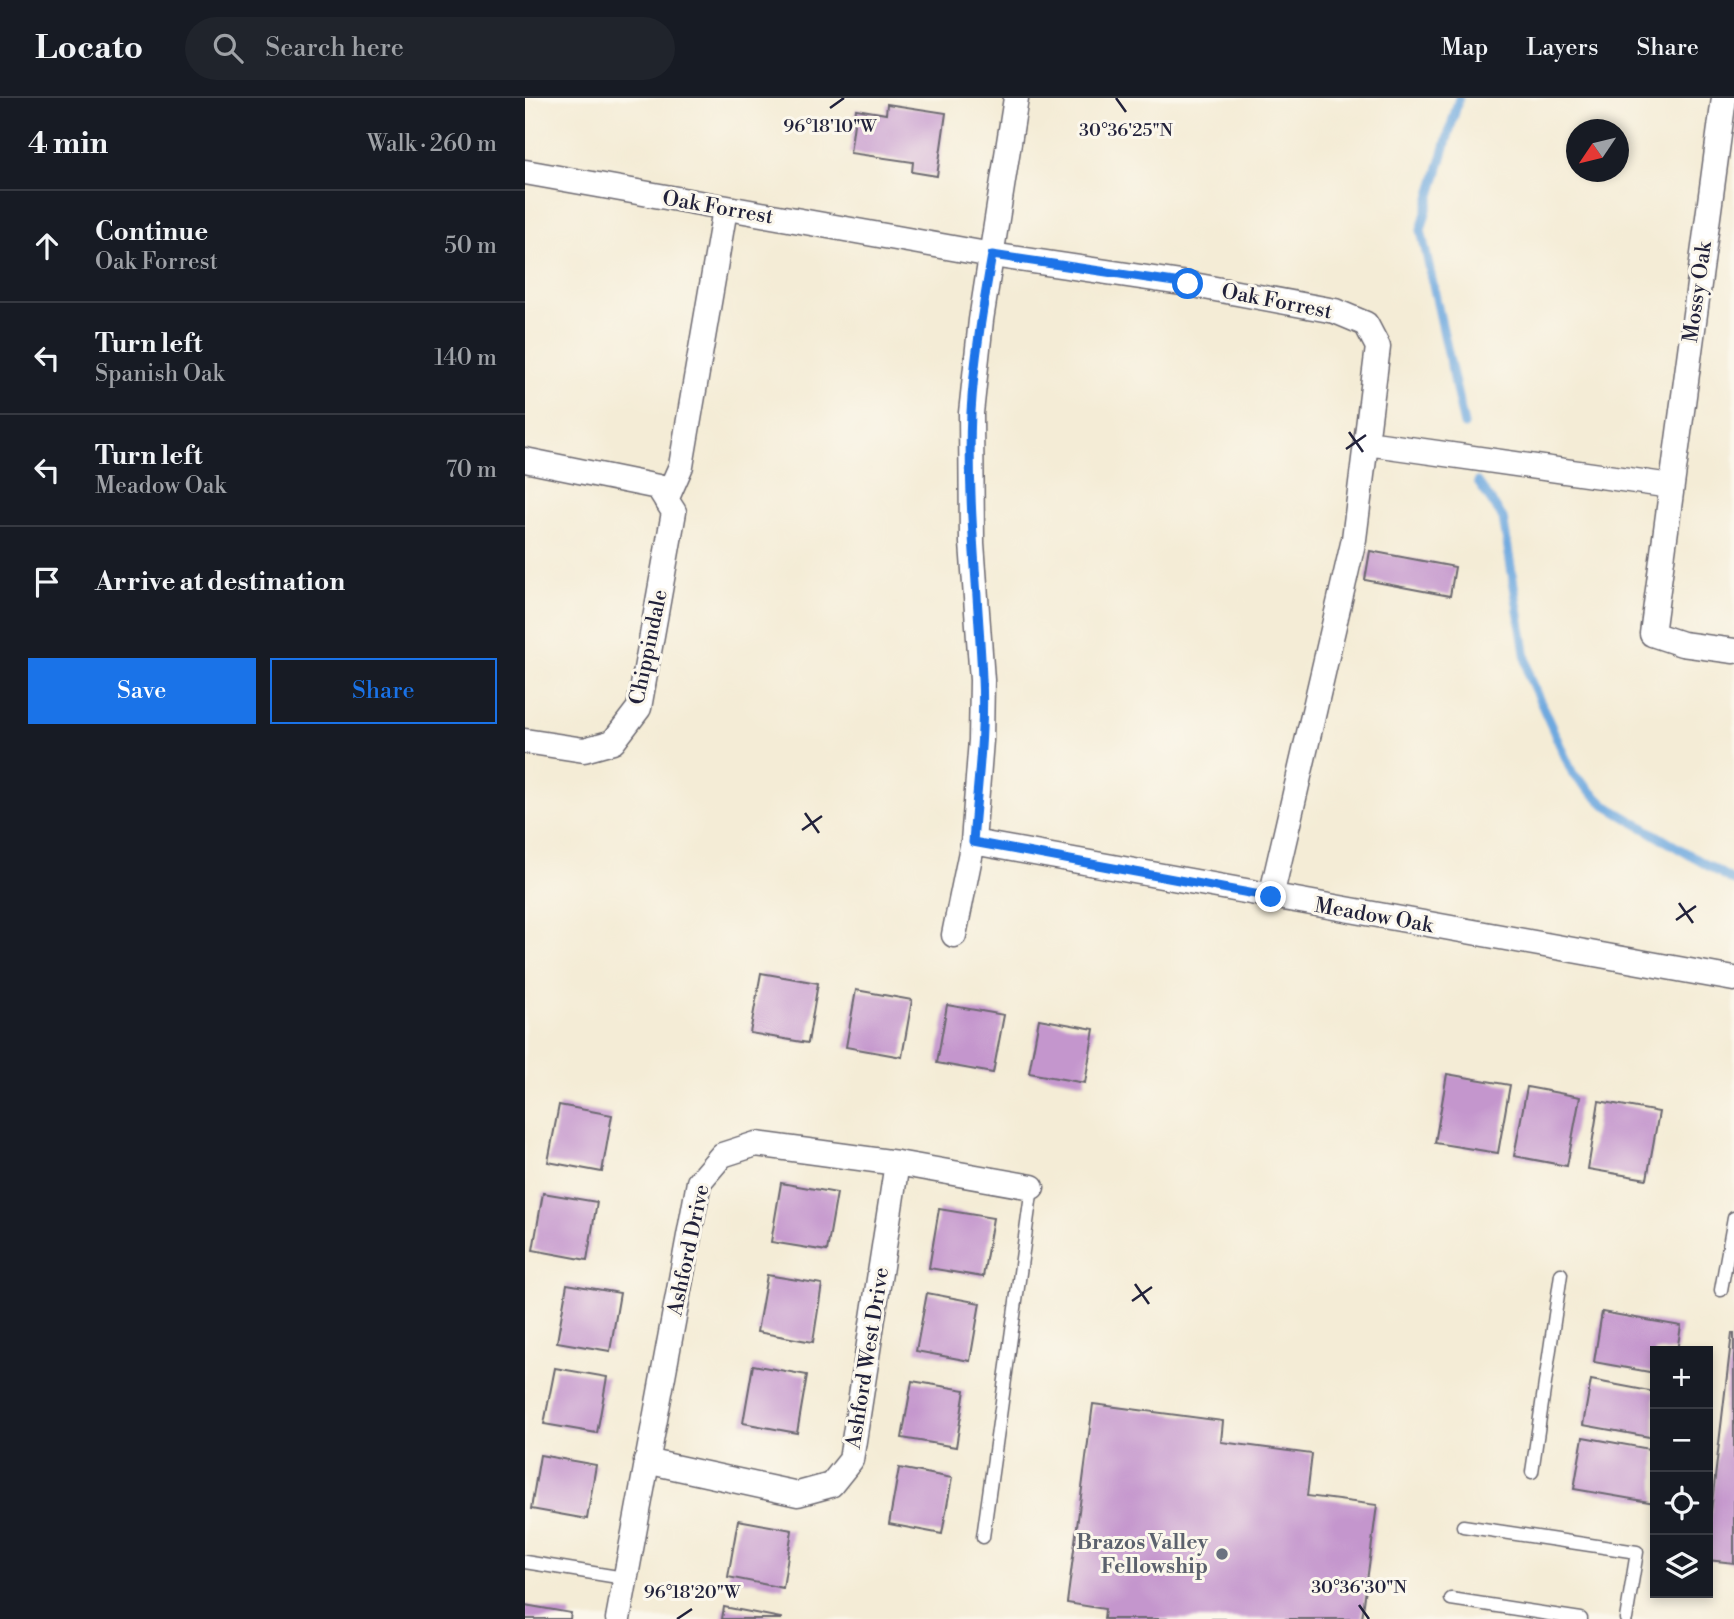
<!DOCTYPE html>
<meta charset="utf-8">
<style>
body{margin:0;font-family:"Libre Bodoni",serif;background:#20242c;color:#f1f3f6}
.controls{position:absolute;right:21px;bottom:21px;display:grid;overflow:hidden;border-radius:0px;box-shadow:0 4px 10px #0003}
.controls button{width:63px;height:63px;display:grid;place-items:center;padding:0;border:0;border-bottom:2px solid #363941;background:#171b24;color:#f1f3f6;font:35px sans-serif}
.compass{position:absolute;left:1041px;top:21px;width:63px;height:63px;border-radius:50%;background:#171b24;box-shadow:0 4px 10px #0003;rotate:235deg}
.stop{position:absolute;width:21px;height:21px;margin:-16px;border:5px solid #1a73e8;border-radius:50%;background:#fff}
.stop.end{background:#1a73e8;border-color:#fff;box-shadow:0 2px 7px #0008}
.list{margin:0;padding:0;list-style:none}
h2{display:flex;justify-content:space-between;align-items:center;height:91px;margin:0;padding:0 28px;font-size:30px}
h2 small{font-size:23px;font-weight:400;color:#9ea1a6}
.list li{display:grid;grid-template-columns:46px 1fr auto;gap:21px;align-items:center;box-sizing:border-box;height:112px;padding:0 28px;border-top:2px solid #363941}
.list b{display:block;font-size:26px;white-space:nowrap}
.list p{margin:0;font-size:23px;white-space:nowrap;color:#9ea1a6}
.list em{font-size:23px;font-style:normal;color:#9ea1a6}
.actions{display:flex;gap:14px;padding:21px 28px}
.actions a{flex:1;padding:16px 0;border:2px solid #1a73e8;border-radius:0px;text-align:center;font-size:24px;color:#1a73e8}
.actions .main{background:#1a73e8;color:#fff}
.icon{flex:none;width:38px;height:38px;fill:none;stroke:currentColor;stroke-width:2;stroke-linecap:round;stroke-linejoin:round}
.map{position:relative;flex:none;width:1209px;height:1521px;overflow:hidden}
header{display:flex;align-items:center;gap:42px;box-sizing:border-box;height:98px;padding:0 35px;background:#171b24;border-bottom:2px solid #363941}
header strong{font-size:33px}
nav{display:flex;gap:38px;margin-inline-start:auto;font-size:24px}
.search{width:490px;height:63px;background:#20242c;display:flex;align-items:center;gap:18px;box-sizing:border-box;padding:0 24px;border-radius:38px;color:#9ea1a6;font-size:26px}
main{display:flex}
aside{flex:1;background:#171b24}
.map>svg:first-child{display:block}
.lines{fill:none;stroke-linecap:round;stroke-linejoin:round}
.stream{stroke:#6ea9df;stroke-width:9}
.building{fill:#c496cd}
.lane-casing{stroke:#6c6971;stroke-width:15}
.street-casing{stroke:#6c6971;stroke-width:27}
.lane{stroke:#fff;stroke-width:12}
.street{stroke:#fff;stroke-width:24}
.route{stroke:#1a73e8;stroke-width:9}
.ticks{fill:none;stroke:#22223b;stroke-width:2.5}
.worship-dot{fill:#6b7280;stroke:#fbf7ec;stroke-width:2.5}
.labels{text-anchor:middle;stroke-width:6;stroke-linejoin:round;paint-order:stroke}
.street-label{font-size:21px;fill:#22223b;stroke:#fbf7ec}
.worship-label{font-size:21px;font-weight:bold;fill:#5b616d;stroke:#fbf7ec;text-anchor:end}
.ticks-label{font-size:18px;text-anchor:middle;fill:#22223b;stroke:#fbf7ec;stroke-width:6;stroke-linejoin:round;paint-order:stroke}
</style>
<header>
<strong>Locato</strong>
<div class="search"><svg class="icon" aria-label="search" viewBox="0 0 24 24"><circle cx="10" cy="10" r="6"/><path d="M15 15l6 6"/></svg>Search here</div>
<nav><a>Map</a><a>Layers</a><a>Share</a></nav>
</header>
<main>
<aside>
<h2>4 min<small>Walk · 260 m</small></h2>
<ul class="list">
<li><svg class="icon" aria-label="ahead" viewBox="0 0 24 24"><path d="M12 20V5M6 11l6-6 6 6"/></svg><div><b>Continue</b><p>Oak Forrest</p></div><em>50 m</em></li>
<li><svg class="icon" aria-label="left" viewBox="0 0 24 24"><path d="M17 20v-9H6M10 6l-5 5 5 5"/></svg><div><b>Turn left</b><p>Spanish Oak</p></div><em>140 m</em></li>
<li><svg class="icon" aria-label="left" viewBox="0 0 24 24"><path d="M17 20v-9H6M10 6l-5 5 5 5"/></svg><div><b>Turn left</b><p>Meadow Oak</p></div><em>70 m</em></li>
<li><svg class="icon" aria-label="arrive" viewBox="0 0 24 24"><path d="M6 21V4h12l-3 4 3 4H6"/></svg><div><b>Arrive at destination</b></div></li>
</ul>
<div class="actions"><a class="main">Save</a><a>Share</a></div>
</aside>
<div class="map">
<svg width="1209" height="1521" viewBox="0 0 1209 1521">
<rect width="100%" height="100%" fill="#fbf7ec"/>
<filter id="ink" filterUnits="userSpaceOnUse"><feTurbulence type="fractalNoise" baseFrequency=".0143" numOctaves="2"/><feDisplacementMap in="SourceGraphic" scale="14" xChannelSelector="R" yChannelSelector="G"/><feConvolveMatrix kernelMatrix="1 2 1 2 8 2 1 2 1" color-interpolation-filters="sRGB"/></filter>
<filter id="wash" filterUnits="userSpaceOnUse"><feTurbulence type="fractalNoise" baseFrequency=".00686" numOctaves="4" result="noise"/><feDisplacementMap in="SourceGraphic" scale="28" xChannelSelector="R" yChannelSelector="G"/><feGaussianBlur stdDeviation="1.57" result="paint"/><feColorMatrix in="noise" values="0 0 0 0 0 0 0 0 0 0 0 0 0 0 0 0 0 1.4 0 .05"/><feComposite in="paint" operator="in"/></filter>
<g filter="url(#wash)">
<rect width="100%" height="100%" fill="#f4ecd6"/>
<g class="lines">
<path class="stream" d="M934 0 896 132 939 327
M953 384 978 420 1004 579 1048 676 1080 707 1209 783"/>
</g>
<g id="blocks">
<path class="building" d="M362 6 421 15 412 78 387 74 388 64 325 55 331 11 361 16Z
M845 453 930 469 925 498 840 482Z
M236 875 293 885 283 945 225 935Z
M331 892 387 902 377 959 321 949Z
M422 907 479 917 468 975 412 965Z
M514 921 569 931 560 985 504 975Z
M922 976 985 987 973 1055 910 1045Z
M1002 989 1055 999 1042 1068 989 1058Z
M1074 1003 1134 1014 1122 1081 1063 1071Z
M34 1007 87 1017 77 1074 23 1064Z
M256 1085 312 1095 302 1153 246 1144Z
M18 1095 72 1104 62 1162 8 1152Z
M414 1111 468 1120 458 1179 404 1170Z
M242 1177 297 1186 288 1244 232 1234Z
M42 1186 95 1195 85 1253 32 1244Z
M402 1195 455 1205 445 1263 391 1253Z
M1077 1214 1156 1228 1152 1253H1130V1275L1069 1264Z
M1207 1235H1209V1465L1183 1462V1439Z
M228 1267 282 1277 272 1335 218 1325Z
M30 1270 82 1279 72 1335 19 1326Z
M1066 1282 1130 1294V1340L1058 1327Z
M387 1283 440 1292 431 1349 377 1340Z
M568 1306 698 1323 696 1344 787 1356 782 1398 852 1407 837 1521H579L580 1511 542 1505Z
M1058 1339 1130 1352V1405L1049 1391Z
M15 1357 71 1367 62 1421 6 1411Z
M374 1370 427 1380 417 1436 364 1426Z
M213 1422 267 1432 258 1490 203 1479Z
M0 1507 46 1515 45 1521H0Z
M199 1509 256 1520V1521H197Z"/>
</g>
</g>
<g filter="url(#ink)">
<use href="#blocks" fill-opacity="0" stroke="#6c6971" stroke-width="2"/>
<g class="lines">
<g class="lane-casing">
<path id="lane" d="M1196 1192 1209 1120
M1007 1374 1036 1176
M938 1428 1112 1454 1101 1521
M458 1439 507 1089
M0 1464 99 1480
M926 1501 1056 1521"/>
</g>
<g class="street-casing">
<path id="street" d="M1199 0 1127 536 1157 546 1209 553
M0 74 467 157 663 186 810 213 841 226 853 249 829 441 746 799
M842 345 1146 388
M0 362 133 389 149 414 114 610 88 644 59 652 0 643
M141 402 156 368 200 111
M448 744 1209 881
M429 837 448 744 456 642 457 582 447 445 446 315 456 222 491 0
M121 1363 273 1396 306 1387 326 1362 372 1065
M93 1521 174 1084 197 1057 231 1046 372 1065 507 1089"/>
</g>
<use href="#lane" class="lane"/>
<use href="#street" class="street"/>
</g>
</g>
<g class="lines" filter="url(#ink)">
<path class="route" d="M663 186 467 157C458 209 449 262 446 314 442 403 453 491 457 580 460 634 452 689 448 744L746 799"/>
</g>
<path class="ticks" d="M591 0 601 14M305 10 319 0M824 334 838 354M821 351 841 337M280 715 294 735M277 732 297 718M1154 805 1168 825M1151 822 1171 808M610 1186 624 1206M607 1203 627 1189M834 1507 844 1521M152 1521 167 1511"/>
<circle class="worship-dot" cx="697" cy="1456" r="7"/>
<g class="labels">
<g class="street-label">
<text transform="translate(193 109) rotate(10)" y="7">Oak Forrest</text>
<text transform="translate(1172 194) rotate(-82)" y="7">Mossy Oak</text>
<text transform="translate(752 203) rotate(11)" y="7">Oak Forrest</text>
<text transform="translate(123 549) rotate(-78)" y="7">Chippindale</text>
<text transform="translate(849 817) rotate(10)" y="7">Meadow Oak</text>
<text transform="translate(163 1152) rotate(-78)" y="7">Ashford Drive</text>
<text transform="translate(342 1260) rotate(-81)" y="7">Ashford West Drive</text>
</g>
<g class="worship-label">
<text x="683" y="1451">Brazos Valley<tspan x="683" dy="24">Fellowship</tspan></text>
</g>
</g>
<g class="ticks-label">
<text x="305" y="34">96°18'10"W</text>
<text x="601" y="38">30°36'25"N</text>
<text x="834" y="1495">30°36'30"N</text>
<text x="167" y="1500">96°18'20"W</text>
</g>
</svg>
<div class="controls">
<button>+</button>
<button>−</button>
<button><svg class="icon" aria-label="locate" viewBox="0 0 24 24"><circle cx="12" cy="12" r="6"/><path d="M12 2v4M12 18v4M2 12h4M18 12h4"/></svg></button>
<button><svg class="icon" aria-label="layers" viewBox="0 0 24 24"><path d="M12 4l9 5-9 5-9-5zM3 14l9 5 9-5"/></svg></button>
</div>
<svg class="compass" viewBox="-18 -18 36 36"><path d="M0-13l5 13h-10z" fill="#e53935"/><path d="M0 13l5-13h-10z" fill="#9ea1a6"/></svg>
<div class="stop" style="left:663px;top:186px"></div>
<div class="stop end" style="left:746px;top:799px"></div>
</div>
</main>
